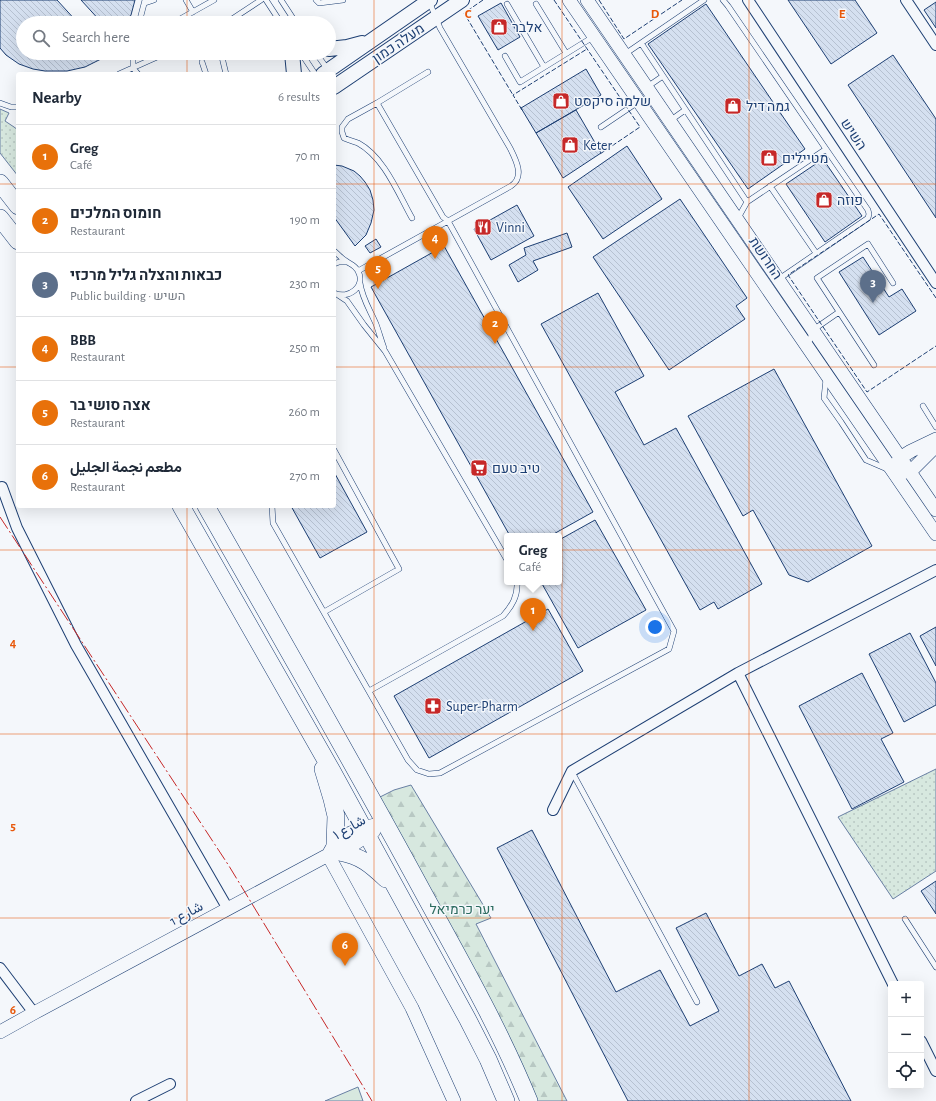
<!DOCTYPE html>
<meta charset="utf-8">
<style>
body{margin:0;font-family:"Alegreya Sans",Vazirmatn,Heebo,sans-serif;background:#f6f6f7;color:#1f2937}
.controls{position:absolute;right:12px;bottom:12px;display:grid;overflow:hidden;border-radius:4px;box-shadow:0 4px 16px #0002}
.controls button{width:36px;height:36px;display:grid;place-items:center;padding:0;border:0;border-bottom:1px solid #e0e1e3;background:#fff;color:#1f2937;font:20px sans-serif}
.you{position:absolute;left:655px;top:627px;width:14px;height:14px;margin:-10px;border:3px solid #fff;border-radius:50%;background:#1a73e8;box-shadow:0 0 0 6px #1a73e833}
.badge{display:grid;place-items:center;width:26px;height:26px;border-radius:50%;background:#0b8043;color:#fff;font-size:13px;font-weight:700}
.pin{position:absolute;translate:-50% -33px;filter:drop-shadow(0 1px 2px #0008)}
.pin::after{content:'';position:absolute;top:21px;width:14px;height:12px;background:inherit;clip-path:polygon(0 0,100% 0,50% 100%)}
.popup{position:absolute;left:504px;top:533px;width:58px;height:52px;box-sizing:border-box;display:grid;place-content:center;border-radius:4px;background:#fff;filter:drop-shadow(0 1px 3px #0005);font-size:13px;white-space:nowrap;color:#747a83}
.popup b{font-size:15px;color:#1f2937}
.popup::after{content:'';position:absolute;left:50%;top:100%;margin-left:-8px;border:8px solid transparent;border-top-color:#fff}
.list{margin:0;padding:0;list-style:none}
h2{display:flex;justify-content:space-between;align-items:center;height:52px;margin:0;padding:0 16px;font-size:17px}
h2 small{font-size:13px;font-weight:400;color:#747a83}
.list li{display:grid;grid-template-columns:26px 1fr auto;gap:12px;align-items:center;box-sizing:border-box;height:64px;padding:0 16px;border-top:1px solid #e0e1e3}
.list b{display:block;font-size:15px;white-space:nowrap}
.list p{margin:0;font-size:13px;white-space:nowrap;color:#747a83}
.list em{font-size:13px;font-style:normal;color:#747a83}
.icon{flex:none;width:22px;height:22px;fill:none;stroke:currentColor;stroke-width:2;stroke-linecap:round;stroke-linejoin:round}
.map{position:relative;flex:none;width:936px;height:1101px;overflow:hidden}
.search{position:absolute;background:#fff;box-shadow:0 4px 16px #0002;left:16px;top:16px;width:320px;height:44px;display:flex;align-items:center;gap:10px;box-sizing:border-box;padding:0 14px;border-radius:22px;color:#747a83;font-size:15px}
.panel{position:absolute;background:#fff;box-shadow:0 4px 16px #0002;left:16px;top:72px;width:320px;height:436px;border-radius:4px}
.map>svg:first-child{display:block}
.grass{fill:url(#grass-dots);stroke:#687fa3}
.forest{fill:url(#forest-firs);stroke:#687fa3}
.garden{fill:#d7e8df;stroke:#687fa3}
.building{fill:url(#building-back-hatch);stroke:#1d3f73}
.lines{fill:none;stroke-linecap:round;stroke-linejoin:round}
.service-casing{stroke:#1d3f73;stroke-width:6}
.minor-casing{stroke:#1d3f73;stroke-width:12}
.tertiary-casing{stroke:#1d3f73;stroke-width:14}
.secondary-casing{stroke:#1d3f73;stroke-width:16}
.trunk-casing{stroke:#1d3f73;stroke-width:18}
.service{stroke:#f4f7fb;stroke-width:5}
.minor{stroke:#f4f7fb;stroke-width:10}
.tertiary{stroke:#f4f7fb;stroke-width:13}
.secondary{stroke:#f4f7fb;stroke-width:14}
.trunk{stroke:#f4f7fb;stroke-width:17}
.fence{stroke:#1d3f73;stroke-width:1;stroke-dasharray:5 2;stroke-linecap:butt}
.power{stroke:#c62828;stroke-width:1;stroke-dasharray:14 3 2 3;stroke-linecap:butt}
.grid{fill:none;stroke:#e8590c;stroke-width:1;stroke-opacity:0.55}
.labels{text-anchor:middle;stroke-width:3;stroke-linejoin:round;paint-order:stroke}
.poi-label{font-size:14px;fill:#1d3f73;stroke:#f4f7fb;text-anchor:start}
.street-label{font-size:14px;fill:#1d3f73;stroke:#f4f7fb}
.park-label{font-size:14px;fill:#2c6c60;stroke:#f4f7fb}
.grid-label{font-size:13px;text-anchor:middle;font-weight:bold;fill:#e8590c;stroke:#f4f7fb;stroke-width:3;stroke-linejoin:round;paint-order:stroke}
</style>
<div class="map">
<svg width="936" height="1101" viewBox="0 0 936 1101">
<defs>
<pattern id="grass-dots" width="8" height="8" patternUnits="userSpaceOnUse"><rect width="8" height="8" fill="#d7e8df"/><path d="M2 2h.1M6 6h.1" fill="none" stroke="#b8c8c3" stroke-width="1.8" stroke-linecap="round"/></pattern>
<pattern id="forest-firs" width="22" height="20" patternUnits="userSpaceOnUse"><rect width="22" height="20" fill="#d7e8df"/><path d="M5 1l3.5 6h-7zM16 11l3.5 6h-7z" fill="#b8c8c3"/></pattern>
<pattern id="building-back-hatch" width="6" height="6" patternUnits="userSpaceOnUse"><rect width="6" height="6" fill="#d5e0f0"/><path d="M-1 5l2 2M0 0l6 6M5-1l2 2" fill="none" stroke="#b6c1d1"/></pattern>
</defs>
<rect width="100%" height="100%" fill="#f4f7fb"/>
<path class="grass" d="M0 109 9 113 5 121 14 127 18 130V176L0 153Z
M936 769V871L893 899 838 817Z"/>
<path class="forest" d="M411 785 491 918 476 924 567 1101H534L378 798 394 790Z"/>
<path class="garden" d="M358 1087 363 1101H325Z"/>
<path class="building" d="M0 0H57L78 23H23V53H105L107 56 85 67 67 71H45L33 69 19 64 6 55 0 48Z
M81 0H135L131 15 126 23H102Z
M788 0H855L877 33 831 64Z
M936 2V28L924 10Z
M501 3 520 37 498 50 478 16Z
M706 4 805 149 748 189 648 44Z
M893 55 936 119V218L848 85Z
M586 69 601 95 536 133 521 108Z
M576 110 601 153 563 178 536 133Z
M627 146 662 199 603 239 568 187Z
M823 159 862 216 825 242 786 184Z
M334 165 342 166 354 171 360 176 365 182 370 190 373 200 374 210 371 223 366 235 355 246 334 217Z
M680 199 747 298 736 306 745 319 669 370 593 257Z
M517 205 534 236 491 260 474 229Z
M567 233 572 247 533 261 538 270 518 282 509 265 526 255 524 248Z
M376 239 381 247 370 253 365 246Z
M444 246 593 512 550 536H510L371 287Z
M863 257 889 297 902 289 916 311 879 335 839 272Z
M598 293 644 376 615 392 644 445 676 428 762 584 718 609 714 602 700 610 541 324Z
M774 369 872 546 808 582 789 575 753 510 743 516 688 416Z
M334 472 367 532 320 558 291 506H334Z
M595 520 646 610 578 648 541 582H559V540Z
M548 609 583 671 429 758 394 696Z
M936 627V666L920 636Z
M910 633 936 683V705L904 722 869 654Z
M862 673 893 733 881 739 904 782 852 809 799 706Z
M532 830 616 992 660 970 690 1026 719 1011 676 928 706 913 739 976 762 964 775 988 789 981 851 1101H628L497 848Z
M936 881V914L921 891Z"/>
<g class="lines">
<g class="service-casing">
<path id="service" d="M186 0 193 12
M266 0 281 23
M281 0 296 23
M316 0 319 3 343 0
M723 0 728 6 826 149
M145 3 154 0
M507 4 544 67
M536 4 566 53
M139 23 145 0
M173 23 214 0
M226 23 261 0
M641 43 747 202
M133 53V68L138 74
M150 53 152 59
M221 53 226 74
M301 53 315 74
M316 53 328 70
M625 54 704 0
M505 56 520 82 593 37
M202 62 206 74
M119 74 166 53
M647 87 663 76
M0 103 11 107H18
M671 120 685 110
M601 127 638 102
M770 186 816 253
M412 218C398 193 384 157 358 143 353 141 348 140 344 138L342 132V127L348 119 377 103 428 72
M738 218 747 202 826 149 868 210 869 214 868 218 779 279
M334 251C338 254 342 259 346 261 350 264 355 265 358 271 366 286 349 300 334 293
M334 264 339 262H346
M358 271 511 186C525 177 516 160 510 148L440 28 429 1
M360 283C362 298 370 310 376 324 379 332 381 340 384 348
M338 295 347 301 364 325 385 351 507 560
M808 345 813 330 839 312
M874 365 817 278 868 244 893 283
M826 379 824 398 841 422 866 460 887 469
M923 406 936 427
M272 506 273 523 408 760 417 770 429 774 440 773 669 649 674 631 448 221 443 217 377 103
M324 612 399 569 334 450
M369 691 503 616C512 606 518 596 517 582
M572 772 697 1002
M905 919 936 967"/>
</g>
<g class="minor-casing">
<path id="minor" d="M748 0 936 283
M906 0 936 45
M2 487 17 528 76 645 228 909
M553 810 572 771 738 673
M0 968 34 1013
M893 984 738 673 936 570
M921 1041 936 1071
M136 1101 170 1084"/>
</g>
<g class="tertiary-casing">
<path id="tertiary" d="M569 0 936 534
M587 0 936 510
M896 464 900 458 911 451 936 439
M902 472H910L931 451 936 445
M336 853 350 847 374 831
M328 855 412 1008 454 1101
M0 1032 34 1013 328 855C330 852 332 847 335 844 346 831 369 826 385 823"/>
</g>
<g class="secondary-casing">
<path id="secondary" d="M329 49 347 47 362 43
M292 53 294 74
M323 74 430 0
M334 87 462 0"/>
</g>
<g class="trunk-casing">
<path id="trunk" d="M0 183 18 206
M0 218 18 241
M181 506 332 771 467 1018 488 1059 506 1101
M206 506C277 631 349 756 418 883 457 955 498 1025 529 1101
M323 769 332 799 336 816 335 844
M339 852C361 856 370 864 386 879"/>
</g>
<use href="#service" class="service"/>
<use href="#minor" class="minor"/>
<use href="#tertiary" class="tertiary"/>
<use href="#secondary" class="secondary"/>
<use href="#trunk" class="trunk"/>
<path class="fence" d="M483 0 464 13 513 95
M554 0 640 127 600 154
M599 0 624 39 682 0
M522 110 513 95 587 49
M936 298 879 214 788 275 867 392 936 346"/>
<path class="power" d="M0 517 229 866 372 1101"/>
</g>
<path class="grid" d="M187 0V23M374 0V1101M562 0V1101M749 0V1101M187 53V74M0 184H18M334 184H936M0 367H18M334 367H936M187 506V1101M0 550H936M0 734H936M0 918H936"/>
<defs>
<g id="shop-square" transform="scale(0.9)"><rect x="-9" y="-9" width="18" height="18" rx="4" fill="#c62828" stroke="#f4f7fb"/><path d="M-5-2.5h2.3a2.7 3.5 0 0 1 5.4 0H5L5.5 6h-11ZM-1.5-2.5h3a1.5 2.3 0 0 0-3 0Z" fill="#fff"/></g>
<g id="restaurant-square" transform="scale(0.9)"><rect x="-9" y="-9" width="18" height="18" rx="4" fill="#c62828" stroke="#f4f7fb"/><path d="M-5-6h1v4h1v-4h1v4h1v-4h1v5L-1.5 .5V6h-2V.5L-5-1ZM5-6V6H3V1.5H1.5Q1.5-4 5-6Z" fill="#fff"/></g>
<g id="supermarket-square" transform="scale(0.9)"><rect x="-9" y="-9" width="18" height="18" rx="4" fill="#c62828" stroke="#f4f7fb"/><path d="M-6-5.5h2.5l.6 2H6L4.5 2H-2.5L-4.4-4H-6ZM-1.5 3.2a1.3 1.3 0 1 0 .1 0ZM3 3.2a1.3 1.3 0 1 0 .1 0Z" fill="#fff"/></g>
<g id="pharmacy-square" transform="scale(0.9)"><rect x="-9" y="-9" width="18" height="18" rx="4" fill="#c62828" stroke="#f4f7fb"/><path d="M-2-6h4v4h4v4h-4v4h-4v-4h-4v-4h4Z" fill="#fff"/></g>
</defs>
<g fill-rule="evenodd">
<use href="#shop-square" x="499" y="27"/>
<use href="#shop-square" x="561" y="101"/>
<use href="#shop-square" x="733" y="106"/>
<use href="#shop-square" x="570" y="145"/>
<use href="#shop-square" x="769" y="158"/>
<use href="#shop-square" x="824" y="200"/>
<use href="#restaurant-square" x="483" y="227"/>
<use href="#supermarket-square" x="479" y="468"/>
<use href="#pharmacy-square" x="433" y="706"/>
</g>
<g class="labels">
<g class="poi-label">
<text x="512" y="32">אלבר</text>
<text x="574" y="106">שלמה סיקסט</text>
<text x="746" y="111">גמה דיל</text>
<text x="583" y="150">Keter</text>
<text x="782" y="163">מטיילים</text>
<text x="837" y="205">פוזה</text>
<text x="496" y="232">Vinni</text>
<text x="492" y="473">טיב טעם</text>
<text x="446" y="711">Super-Pharm</text>
</g>
<g class="street-label">
<text transform="translate(398 43) rotate(-34)" y="5">מעלה כמון</text>
<text transform="translate(854 134) rotate(56)" y="5">השיש</text>
<text transform="translate(766 258) rotate(56)" y="5">החרושת</text>
<text transform="translate(349 827) rotate(-30)" y="5">شارع ١</text>
<text transform="translate(186 913) rotate(-28)" y="5">شارع 1</text>
</g>
<g class="park-label">
<text x="462" y="914">יער כרמיאל</text>
</g>
</g>
<g class="grid-label">
<text x="468" y="18">C</text>
<text x="655" y="18">D</text>
<text x="842" y="18">E</text>
<text x="13" y="647">4</text>
<text x="13" y="830">5</text>
<text x="13" y="1014">6</text>
</g>
</svg>
<div class="controls">
<button>+</button>
<button>−</button>
<button><svg class="icon" aria-label="locate" viewBox="0 0 24 24"><circle cx="12" cy="12" r="6"/><path d="M12 2v4M12 18v4M2 12h4M18 12h4"/></svg></button>
</div>
<div class="you"></div>
<div class="pin badge" style="left:533px;top:631px;background:#e8710a">1</div>
<div class="popup"><b>Greg</b>Café</div>
<div class="pin badge" style="left:495px;top:344px;background:#e8710a">2</div>
<div class="pin badge" style="left:873px;top:303px;background:#5c6f8a">3</div>
<div class="pin badge" style="left:435px;top:259px;background:#e8710a">4</div>
<div class="pin badge" style="left:378px;top:289px;background:#e8710a">5</div>
<div class="pin badge" style="left:345px;top:966px;background:#e8710a">6</div>
<div class="search"><svg class="icon" aria-label="search" viewBox="0 0 24 24"><circle cx="10" cy="10" r="6"/><path d="M15 15l6 6"/></svg>Search here</div>
<section class="panel">
<h2>Nearby<small>6 results</small></h2>
<ul class="list">
<li><span class="badge" style="background:#e8710a">1</span><div><b>Greg</b><p>Café</p></div><em>70 m</em></li>
<li><span class="badge" style="background:#e8710a">2</span><div><b>חומוס המלכים</b><p>Restaurant</p></div><em>190 m</em></li>
<li><span class="badge" style="background:#5c6f8a">3</span><div><b>כבאות והצלה גליל מרכזי</b><p>Public building · השיש</p></div><em>230 m</em></li>
<li><span class="badge" style="background:#e8710a">4</span><div><b>BBB</b><p>Restaurant</p></div><em>250 m</em></li>
<li><span class="badge" style="background:#e8710a">5</span><div><b>אצה סושי בר</b><p>Restaurant</p></div><em>260 m</em></li>
<li><span class="badge" style="background:#e8710a">6</span><div><b>مطعم نجمة الجليل</b><p>Restaurant</p></div><em>270 m</em></li>
</ul>
</section>
</div>
